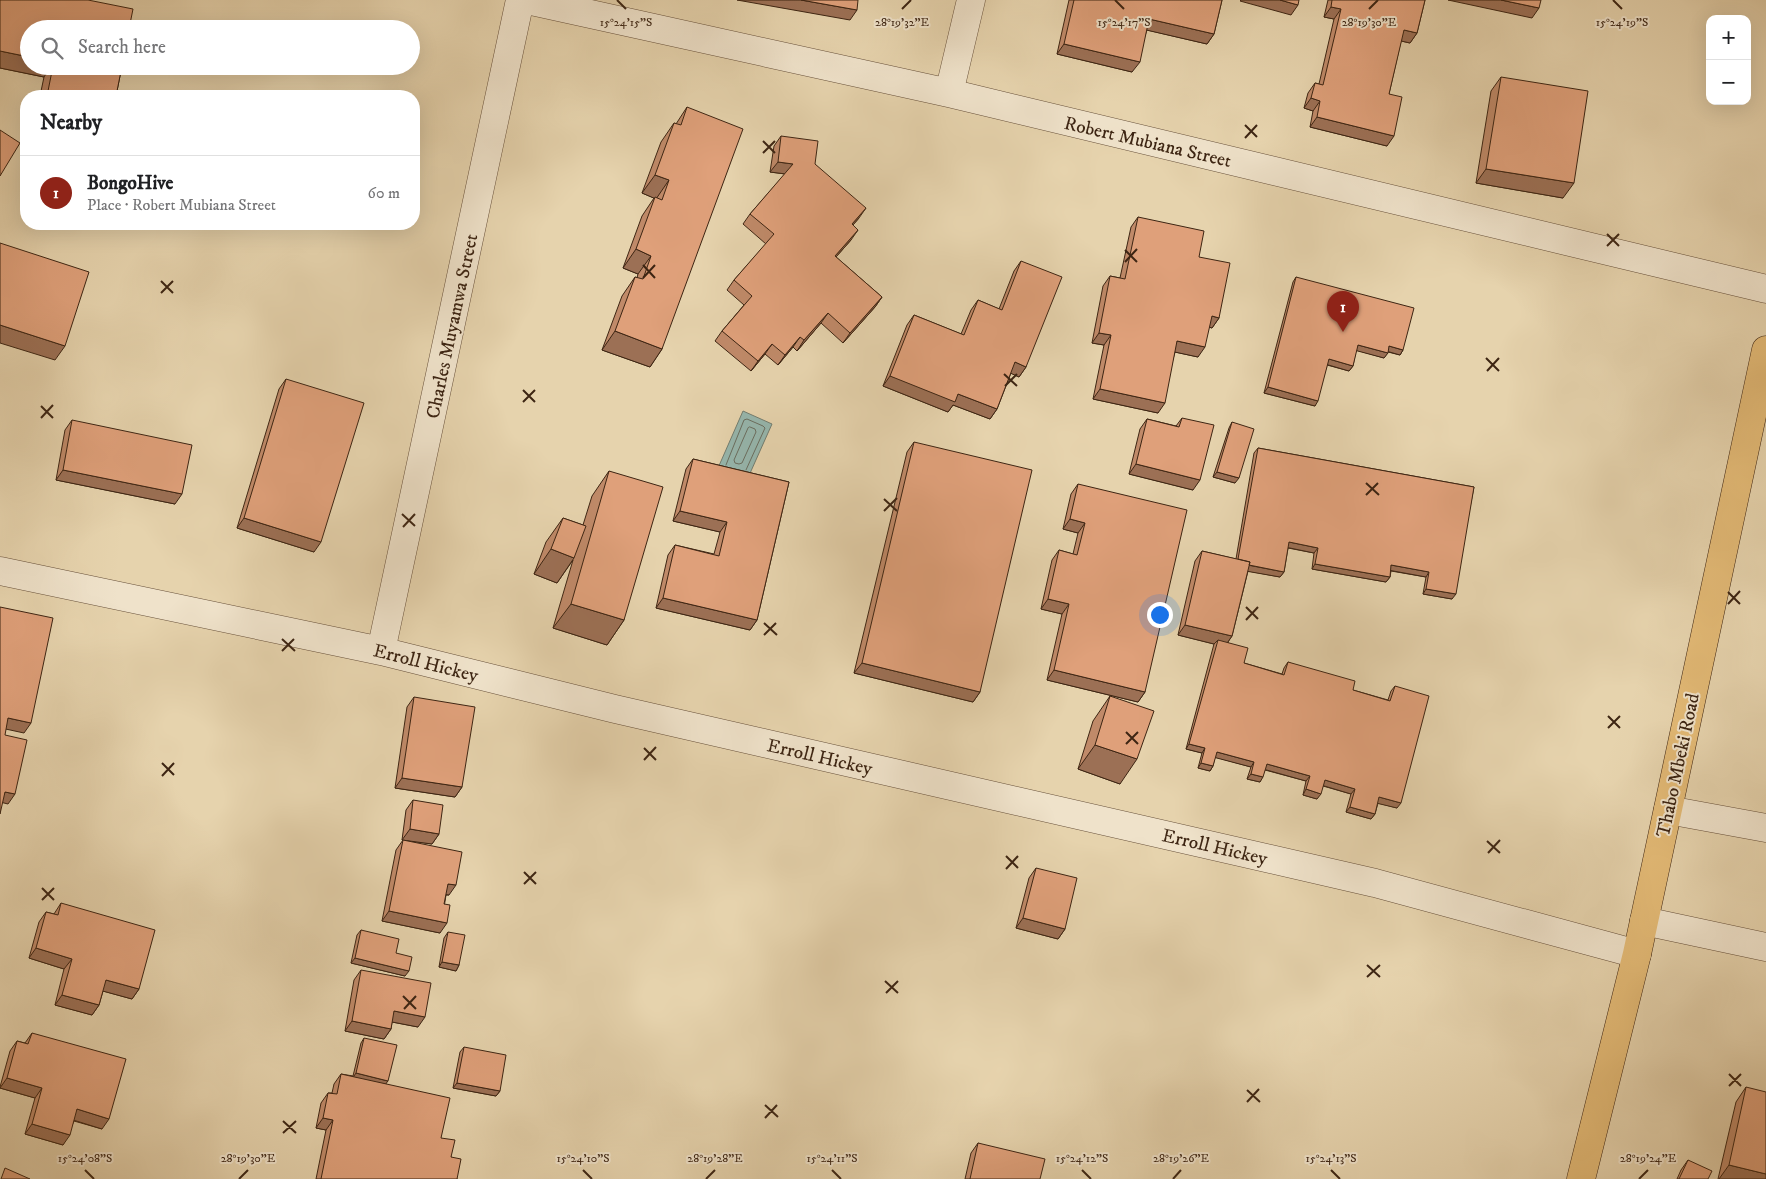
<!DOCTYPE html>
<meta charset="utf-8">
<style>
body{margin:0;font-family:"IM FELL DW Pica",serif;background:#f6f6f6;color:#202124}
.controls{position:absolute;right:15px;top:15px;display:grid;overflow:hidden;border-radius:10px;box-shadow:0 5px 20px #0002}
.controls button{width:45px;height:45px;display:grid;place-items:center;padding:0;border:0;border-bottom:1px solid #e0e0e0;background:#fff;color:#202124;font:25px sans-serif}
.you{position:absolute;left:1159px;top:614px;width:18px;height:18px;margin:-12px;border:4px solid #fff;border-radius:50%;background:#1a73e8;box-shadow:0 0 0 8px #1a73e833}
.badge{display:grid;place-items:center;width:32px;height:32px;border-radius:50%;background:#8f2418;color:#fff;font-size:16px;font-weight:700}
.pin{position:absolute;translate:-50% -41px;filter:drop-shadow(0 1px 2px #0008)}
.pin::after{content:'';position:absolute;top:26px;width:18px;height:15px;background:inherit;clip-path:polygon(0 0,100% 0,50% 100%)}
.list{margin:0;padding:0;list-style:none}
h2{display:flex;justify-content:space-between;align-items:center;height:65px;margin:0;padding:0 20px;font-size:21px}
h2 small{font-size:16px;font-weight:400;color:#757577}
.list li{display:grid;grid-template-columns:32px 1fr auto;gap:15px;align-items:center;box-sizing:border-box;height:75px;padding:0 20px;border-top:1px solid #e0e0e0}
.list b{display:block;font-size:19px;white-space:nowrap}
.list p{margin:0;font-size:16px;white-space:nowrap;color:#757577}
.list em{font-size:16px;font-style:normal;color:#757577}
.icon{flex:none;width:28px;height:28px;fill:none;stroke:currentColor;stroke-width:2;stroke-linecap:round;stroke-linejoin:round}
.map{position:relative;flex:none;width:1766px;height:1179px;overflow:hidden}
.search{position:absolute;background:#fff;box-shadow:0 5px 20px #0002;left:20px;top:20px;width:400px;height:55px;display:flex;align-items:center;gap:12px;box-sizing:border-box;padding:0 18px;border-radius:28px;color:#757577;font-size:19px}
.panel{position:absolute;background:#fff;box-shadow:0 5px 20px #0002;left:20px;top:90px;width:400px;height:140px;border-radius:20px}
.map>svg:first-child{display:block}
.water{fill:#96b7ae;stroke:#727d70}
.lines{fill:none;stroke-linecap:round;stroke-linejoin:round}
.shore{stroke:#6a6e60;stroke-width:1}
.minor-casing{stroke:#67503a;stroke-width:29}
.major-casing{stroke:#3d2513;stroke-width:29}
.minor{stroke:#efe2ca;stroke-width:28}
.major{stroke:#e3ba76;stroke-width:28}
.wall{fill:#c08a69;stroke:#3d2513}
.shaded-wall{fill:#9c7055;stroke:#3d2513}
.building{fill:#dfa07a;stroke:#3d2513}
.ticks{fill:none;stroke:#3d2513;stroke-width:2}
.labels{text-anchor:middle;stroke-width:4;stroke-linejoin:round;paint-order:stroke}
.street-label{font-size:19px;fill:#3d2513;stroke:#efe2ca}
.ticks-label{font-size:12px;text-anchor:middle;fill:#3d2513;stroke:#efe2ca;stroke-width:4;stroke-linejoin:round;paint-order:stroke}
</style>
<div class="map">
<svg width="1766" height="1179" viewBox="0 0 1766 1179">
<rect width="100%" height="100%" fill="#e6d3ad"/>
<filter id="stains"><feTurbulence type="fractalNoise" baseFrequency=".004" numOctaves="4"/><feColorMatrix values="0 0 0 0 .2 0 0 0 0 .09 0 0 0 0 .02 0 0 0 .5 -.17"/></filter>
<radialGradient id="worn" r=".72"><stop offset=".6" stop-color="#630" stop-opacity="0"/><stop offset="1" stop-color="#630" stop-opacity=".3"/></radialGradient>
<path class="water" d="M743 411 772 424 747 480 718 468Z"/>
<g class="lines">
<path class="shore" d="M750 427 755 429 756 432 742 463 739 464 735 463 734 460 748 428Z
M726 465 744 420 747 419 763 426 765 428 746 470"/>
<g class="minor-casing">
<path id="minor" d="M527 0 949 93 1766 289
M949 93 971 0
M0 571 381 651 615 709 1375 883 1637 954
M381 651 520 0
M1668 810 1766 828
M1644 921 1766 947"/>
</g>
<g class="major-casing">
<path id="major" d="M1581 1179 1637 954 1766 350"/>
</g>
<use href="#minor" class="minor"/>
<use href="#major" class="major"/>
</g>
<path class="wall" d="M0 0 29 66H122L116 96H40L44 77 0 68Z
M1069 0H1222L1214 34 1207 44 1147 30 1132 72 1057 54Z
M1328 0H1425L1417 33 1410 43 1401 41 1389 94 1387 146 1310 127 1313 111 1304 108 1308 93 1315 83 1319 84 1334 19 1324 17Z
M1501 77 1563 198 1476 183 1491 91Z
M687 107 662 349 650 367 602 350 622 296 635 277 637 278 638 274 623 268 642 216 654 198 642 193 661 142 674 123 676 124Z
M781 136 815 164 859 218 853 225 851 240 836 257 882 297 875 307 843 343 821 323 797 351 793 347 778 365 765 354 751 371 715 341 722 331 744 305 727 290 734 280 766 244 743 224 750 214 785 174 770 172 774 146Z
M1138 217 1199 257 1219 318 1212 328 1209 327 1198 357 1175 352 1158 413 1093 399 1104 345 1092 343 1103 286 1110 276 1120 278 1131 227Z
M1021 261 1026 367 1019 377 1011 373 997 409 990 419 953 405 948 412 883 386 907 325 914 315 961 334 971 310 978 300 999 309 1014 271Z
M1296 277 1403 350 1400 355 1388 352 1384 358 1356 350 1353 366 1349 371 1327 365 1315 406 1264 393 1293 282Z
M286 379 314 552 237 528 279 389Z
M1182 418 1193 490 1129 474 1140 429 1147 419 1176 426Z
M72 420 175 504 56 480 65 430Z
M1232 422 1235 483 1213 477 1229 428Z
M914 442 980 692 973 702 854 673 907 452Z
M1258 448 1474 487 1452 599 1423 594 1426 577 1391 571 1390 577 1386 582 1312 569 1314 553 1288 548 1284 572 1280 577 1248 571 1232 636 1228 642 1244 663 1282 674 1284 668 1288 662 1353 690 1388 700 1391 691 1395 686 1397 808 1378 803 1375 814 1371 819 1346 812 1351 794 1323 786 1317 799 1303 795 1306 781 1265 770 1260 782 1247 779 1251 767 1215 757 1213 766 1210 771 1198 768 1202 753 1186 749 1214 644 1178 635 1195 561 1202 551 1236 559 1254 453Z
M693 459 789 482 757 620 750 630 656 608 668 555 675 545 714 554 720 532 673 521 686 469Z
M609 471 624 620 607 645 553 628 573 560 557 583 534 574 546 542 563 518 583 525 592 496Z
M1078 484 1145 692 1138 702 1047 680 1062 614 1041 609 1052 560 1059 550 1073 554 1078 533 1063 529 1071 494Z
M1110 696 1120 784 1078 769 1093 721Z
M414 697 462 787 455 797 395 788 407 707Z
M413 800 439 834 432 844 402 840 406 810Z
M403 840 449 895H446L440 933 382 921 396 850Z
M1036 868 1065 929 1058 939 1016 928 1029 878Z
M61 903 139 989 132 999 103 991 99 1005 92 1015 55 1005 64 969 29 958 39 922 46 912 54 914Z
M361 930 396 953 405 976 351 963 357 935Z
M448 932 459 965 456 971 439 967 444 938Z
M361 970 418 1027 392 1022 391 1029 384 1039 345 1031 354 980Z
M32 1033 102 1129 74 1121 63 1145 25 1134 35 1098 0 1088V1087L10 1051 17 1041 25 1043Z
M364 1038 386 1084 441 1138 451 1157 457 1179H316L326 1130 316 1128 321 1103 328 1093H332L334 1084 341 1074 353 1076 361 1043Z
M464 1047 500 1091 496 1096 453 1088 460 1052Z
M1746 1087 1766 1179H1718L1736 1102Z
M978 1143 1040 1179H965L971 1153Z
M1688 1160 1708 1179H1677L1681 1170Z"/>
<path class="shaded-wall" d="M737 0H801L857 10 850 20Z
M1241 0H1280L1298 5 1291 15 1240 1Z
M1448 0H1501L1539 8 1532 18Z
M1331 7 1341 9 1334 19 1324 17Z
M1149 19 1214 34 1207 44 1142 29Z
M1404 30 1417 33 1410 43 1397 40Z
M1064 44 1140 62 1132 72 1057 54Z
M0 51 29 57V66H51L44 77 0 68Z
M1311 98 1320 101 1313 111 1304 108Z
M1317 117 1394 136 1387 146 1310 127Z
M778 162 793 164 786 174 770 172Z
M1486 169 1574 183 1563 198 1476 183Z
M655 175 669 180 656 199 642 193Z
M866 208 859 218 845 234 852 224Z
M858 230 851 240 828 266 835 256Z
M636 249 651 256 638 274 623 268Z
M882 297 875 307 843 343 850 333Z
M828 313 821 323 797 351 804 340Z
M1212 316 1219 318 1212 328 1205 326Z
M0 325 65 346 55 360 0 343Z
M615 331 662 349 650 367 602 350Z
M1099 333 1111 335 1104 345 1092 343Z
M800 337 793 347 778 365 785 355Z
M1177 341 1205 347 1198 357 1170 351Z
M772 344 765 354 751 371 758 361Z
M1358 345 1388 353 1384 358 1354 350Z
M1389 346 1403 350 1400 355 1386 351Z
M1329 359 1353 366 1349 371 1325 364Z
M1015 362 1026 367 1019 377 1008 372Z
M890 376 958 394 997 409 990 419 953 405 948 412 883 386Z
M1268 387 1318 401 1315 406 1264 393Z
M1100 389 1165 403 1158 413 1093 399Z
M1136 464 1200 480 1193 490 1129 474Z
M63 470 182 494 175 504 56 480Z
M1217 472 1239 478 1235 483 1213 477Z
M680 511 727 522 720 532 673 521Z
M244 518 321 542 314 552 237 528Z
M1070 519 1085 523 1078 533 1063 529Z
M1289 542 1318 548 1314 553 1285 547Z
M551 549 574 558 557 583 534 574Z
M1237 563 1284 572 1280 577 1234 569Z
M1315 564 1390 577 1386 582 1312 569Z
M1391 565 1429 572 1426 577 1388 570Z
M1426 589 1456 594 1452 599 1423 594Z
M663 598 757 620 750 630 656 608Z
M1048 599 1069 604 1062 614 1041 609Z
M571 604 624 620 607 645 553 628Z
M1185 625 1232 636 1225 646 1218 640 1214 644 1178 635Z
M862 663 980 692 973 702 854 673Z
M1054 670 1145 692 1138 702 1047 680Z
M8 718 31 723 24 733 1 728Z
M1189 744 1205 748 1202 753 1186 749Z
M1095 745 1137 759 1120 784 1078 769Z
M1217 752 1254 762 1251 767 1213 757Z
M1201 763 1213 766 1210 771 1198 768Z
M1267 764 1310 776 1306 781 1263 769Z
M1251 774 1263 777 1260 782 1247 779Z
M402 778 462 787 455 797 395 788Z
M1325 780 1355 789 1351 794 1321 785Z
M1306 789 1321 794 1317 799 1303 795Z
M5 792 15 794 8 804 0 802Z
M1379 797 1401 803 1397 808 1376 803Z
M1350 807 1375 814 1371 819 1346 812Z
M410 829 439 834 432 844 402 840Z
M448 884 456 885 449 895 441 894Z
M389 911 447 923 440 933 382 921Z
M1023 918 1065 929 1058 939 1016 928Z
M36 948 72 959 64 969 29 958Z
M355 958 409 971 405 976 351 963Z
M442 962 459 965 456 971 439 967Z
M106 980 139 989 132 999 99 990Z
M62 995 99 1005 92 1015 55 1005Z
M394 1011 425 1017 418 1027 387 1021Z
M352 1021 391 1029 384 1039 345 1031Z
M356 1073 388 1081 384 1086 352 1079Z
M7 1078 42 1088 35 1098 0 1088Z
M457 1083 500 1091 496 1096 453 1088Z
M77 1109 109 1119 102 1129 70 1119Z
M323 1118 333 1120 326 1130 316 1128Z
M32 1124 70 1135 63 1145 25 1134Z
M1729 1165 1766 1174V1179H1719Z"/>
<path class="building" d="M0 0H88L133 9 129 29H29V57L0 51Z
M801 0H858L857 10Z
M1074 0H1222L1214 34 1149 19 1140 62 1064 44Z
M1280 0H1299L1298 5Z
M1332 0H1425L1417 33 1404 30 1389 94 1402 97 1394 136 1317 117 1320 101 1311 98 1315 83 1323 85 1341 9 1331 7Z
M1501 0H1541L1539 8Z
M53 66H122L116 96H47Z
M1501 77 1588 91 1574 183 1486 169Z
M687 107 743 129 662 349 615 331 635 277 643 279 651 256 636 249 655 197 662 200 669 180 655 175 674 123 681 125Z
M0 130 20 143 0 176Z
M781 136 818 141 815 164 866 208 852 224 858 230 835 256 882 297 850 333 828 313 804 340 800 337 785 355 772 344 758 361 722 331 752 296 734 280 774 234 750 214 793 164 778 162Z
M1138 217 1204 231 1199 257 1230 263 1219 318 1212 316 1205 347 1177 341 1165 403 1100 389 1111 335 1099 333 1110 276 1125 279Z
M0 243 89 272 65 346 0 325Z
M1021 261 1062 277 1026 367 1015 362 997 409 958 394 955 402 890 376 914 315 964 335 978 300 1002 310Z
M1296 277 1414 308 1403 350 1389 346 1388 353 1358 345 1353 366 1329 359 1318 401 1268 387Z
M286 379 364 403 321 542 244 518Z
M1182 418 1214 425 1200 480 1136 464 1147 419 1179 427Z
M72 420 192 445 182 494 63 470Z
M1232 422 1254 429 1239 478 1217 472Z
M914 442 1032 470 980 692 862 663Z
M1258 448 1474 487 1456 594 1426 589 1429 572 1391 565 1390 577 1315 564 1318 548 1289 542 1284 572 1249 565 1250 562 1238 559Z
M693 459 789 482 757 620 663 598 675 545 719 556 727 522 680 511Z
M609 471 663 487 624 620 571 604Z
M1078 484 1187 510 1145 692 1054 670 1069 604 1048 599 1059 550 1077 555 1085 523 1070 519Z
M563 518 586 526 574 558 551 549Z
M1202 551 1250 562 1232 636 1185 625Z
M0 607 53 618 31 723 8 718 5 735 27 740 15 794 5 792 0 814Z
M1218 640 1248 648 1244 663 1284 675 1288 662 1355 681 1353 690 1390 701 1395 686 1429 696 1401 803 1379 797 1375 814 1350 807 1355 789 1325 780 1321 794 1306 789 1310 776 1267 764 1263 777 1251 774 1254 762 1217 752 1213 766 1201 763 1205 748 1189 744Z
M1110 696 1154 711 1137 759 1095 745Z
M414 697 475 707 462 787 402 778Z
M413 800 443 805 439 834 410 829Z
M403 840 462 852 456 885 448 884 444 904 450 905 447 923 389 911Z
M1036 868 1077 878 1065 929 1023 918Z
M61 903 155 930 139 989 106 980 99 1005 62 995 72 959 36 948 46 912 58 915Z
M361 930 399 939 396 953 412 957 409 971 355 958Z
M448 932 465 935 459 965 442 962Z
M361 970 431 983 425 1017 394 1011 391 1029 352 1021Z
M32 1033 126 1059 109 1119 77 1109 70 1135 32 1124 42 1088 7 1078 17 1041 28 1044Z
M364 1038 397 1045 388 1081 356 1073Z
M464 1047 506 1055 500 1091 457 1083Z
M341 1074 450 1098 441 1138 455 1140 451 1157 461 1159 457 1179H321L333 1120 323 1118 328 1093 337 1094Z
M1746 1087 1766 1092V1174L1729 1165Z
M978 1143 1045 1159 1040 1179H970Z
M1688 1160 1712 1171 1708 1179H1679Z
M5 1168 30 1179H1Z"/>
<path class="ticks" d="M617 0 626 9M1115 0 1124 9M1613 0 1622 9M902 9 911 0M1369 9 1378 0M1245 125 1257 137M1245 138 1257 125M763 141 775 153M763 153 775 141M1607 234 1619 246M1607 246 1619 234M1125 250 1137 262M1125 262 1137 249M643 265 655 278M643 278 655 265M161 281 173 293M161 293 173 281M1486 358 1499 371M1487 371 1499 358M1004 374 1017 386M1005 386 1017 374M523 390 535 402M523 402 535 390M41 406 53 418M41 418 53 405M1366 483 1379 495M1366 495 1378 483M884 499 897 511M884 511 897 498M402 514 415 526M403 527 415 514M1728 592 1740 604M1728 604 1740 591M1246 607 1258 619M1246 620 1258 607M764 623 777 635M764 635 776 623M282 639 295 651M282 651 294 639M1608 716 1620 728M1608 728 1620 716M1126 732 1138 744M1126 744 1138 732M644 748 656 760M644 760 656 747M162 763 174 775M162 776 174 763M1487 841 1500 853M1488 853 1500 840M1006 856 1018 868M1006 869 1018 856M524 872 536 884M524 884 536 872M42 888 54 900M42 900 54 888M1367 965 1380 977M1367 977 1380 965M885 981 898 993M886 993 898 981M403 996 416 1009M404 1009 416 996M1729 1074 1741 1086M1729 1086 1741 1074M1247 1090 1260 1102M1247 1102 1259 1089M765 1105 778 1117M765 1118 777 1105M283 1121 296 1133M283 1133 296 1121M85 1170 94 1179M583 1170 592 1179M832 1170 841 1179M1082 1170 1091 1179M1331 1170 1340 1179M239 1179 248 1170M706 1179 715 1170M1173 1179 1181 1170M1639 1179 1648 1170"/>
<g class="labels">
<g class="street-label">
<text transform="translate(1148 141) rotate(13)" y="7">Robert Mubiana Street</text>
<text transform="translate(451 326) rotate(-78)" y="7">Charles Muyamwa Street</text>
<text transform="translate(426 662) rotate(14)" y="7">Erroll Hickey</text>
<text transform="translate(820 756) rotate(13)" y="7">Erroll Hickey</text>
<text transform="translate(1677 765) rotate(-78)" y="7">Thabo Mbeki Road</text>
<text transform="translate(1215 846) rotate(13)" y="7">Erroll Hickey</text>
</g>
</g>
<g class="ticks-label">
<text x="626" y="26">15°24'15"S</text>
<text x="1124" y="26">15°24'17"S</text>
<text x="1622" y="26">15°24'19"S</text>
<text x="902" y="26">28°19'32"E</text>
<text x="1369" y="26">28°19'30"E</text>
<text x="248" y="1162">28°19'30"E</text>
<text x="715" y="1162">28°19'28"E</text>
<text x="1181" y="1162">28°19'26"E</text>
<text x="1648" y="1162">28°19'24"E</text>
<text x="85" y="1162">15°24'08"S</text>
<text x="583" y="1162">15°24'10"S</text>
<text x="832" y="1162">15°24'11"S</text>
<text x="1082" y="1162">15°24'12"S</text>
<text x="1331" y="1162">15°24'13"S</text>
</g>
<rect width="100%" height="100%" filter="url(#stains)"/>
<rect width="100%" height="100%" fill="url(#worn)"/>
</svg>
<div class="controls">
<button>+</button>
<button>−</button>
</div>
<div class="you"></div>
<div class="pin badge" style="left:1343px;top:332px">1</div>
<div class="search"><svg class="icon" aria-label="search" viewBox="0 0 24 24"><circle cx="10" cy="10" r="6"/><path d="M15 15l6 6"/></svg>Search here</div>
<section class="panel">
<h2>Nearby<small></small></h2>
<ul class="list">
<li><span class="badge">1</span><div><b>BongoHive</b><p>Place · Robert Mubiana Street</p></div><em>60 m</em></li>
</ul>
</section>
</div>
